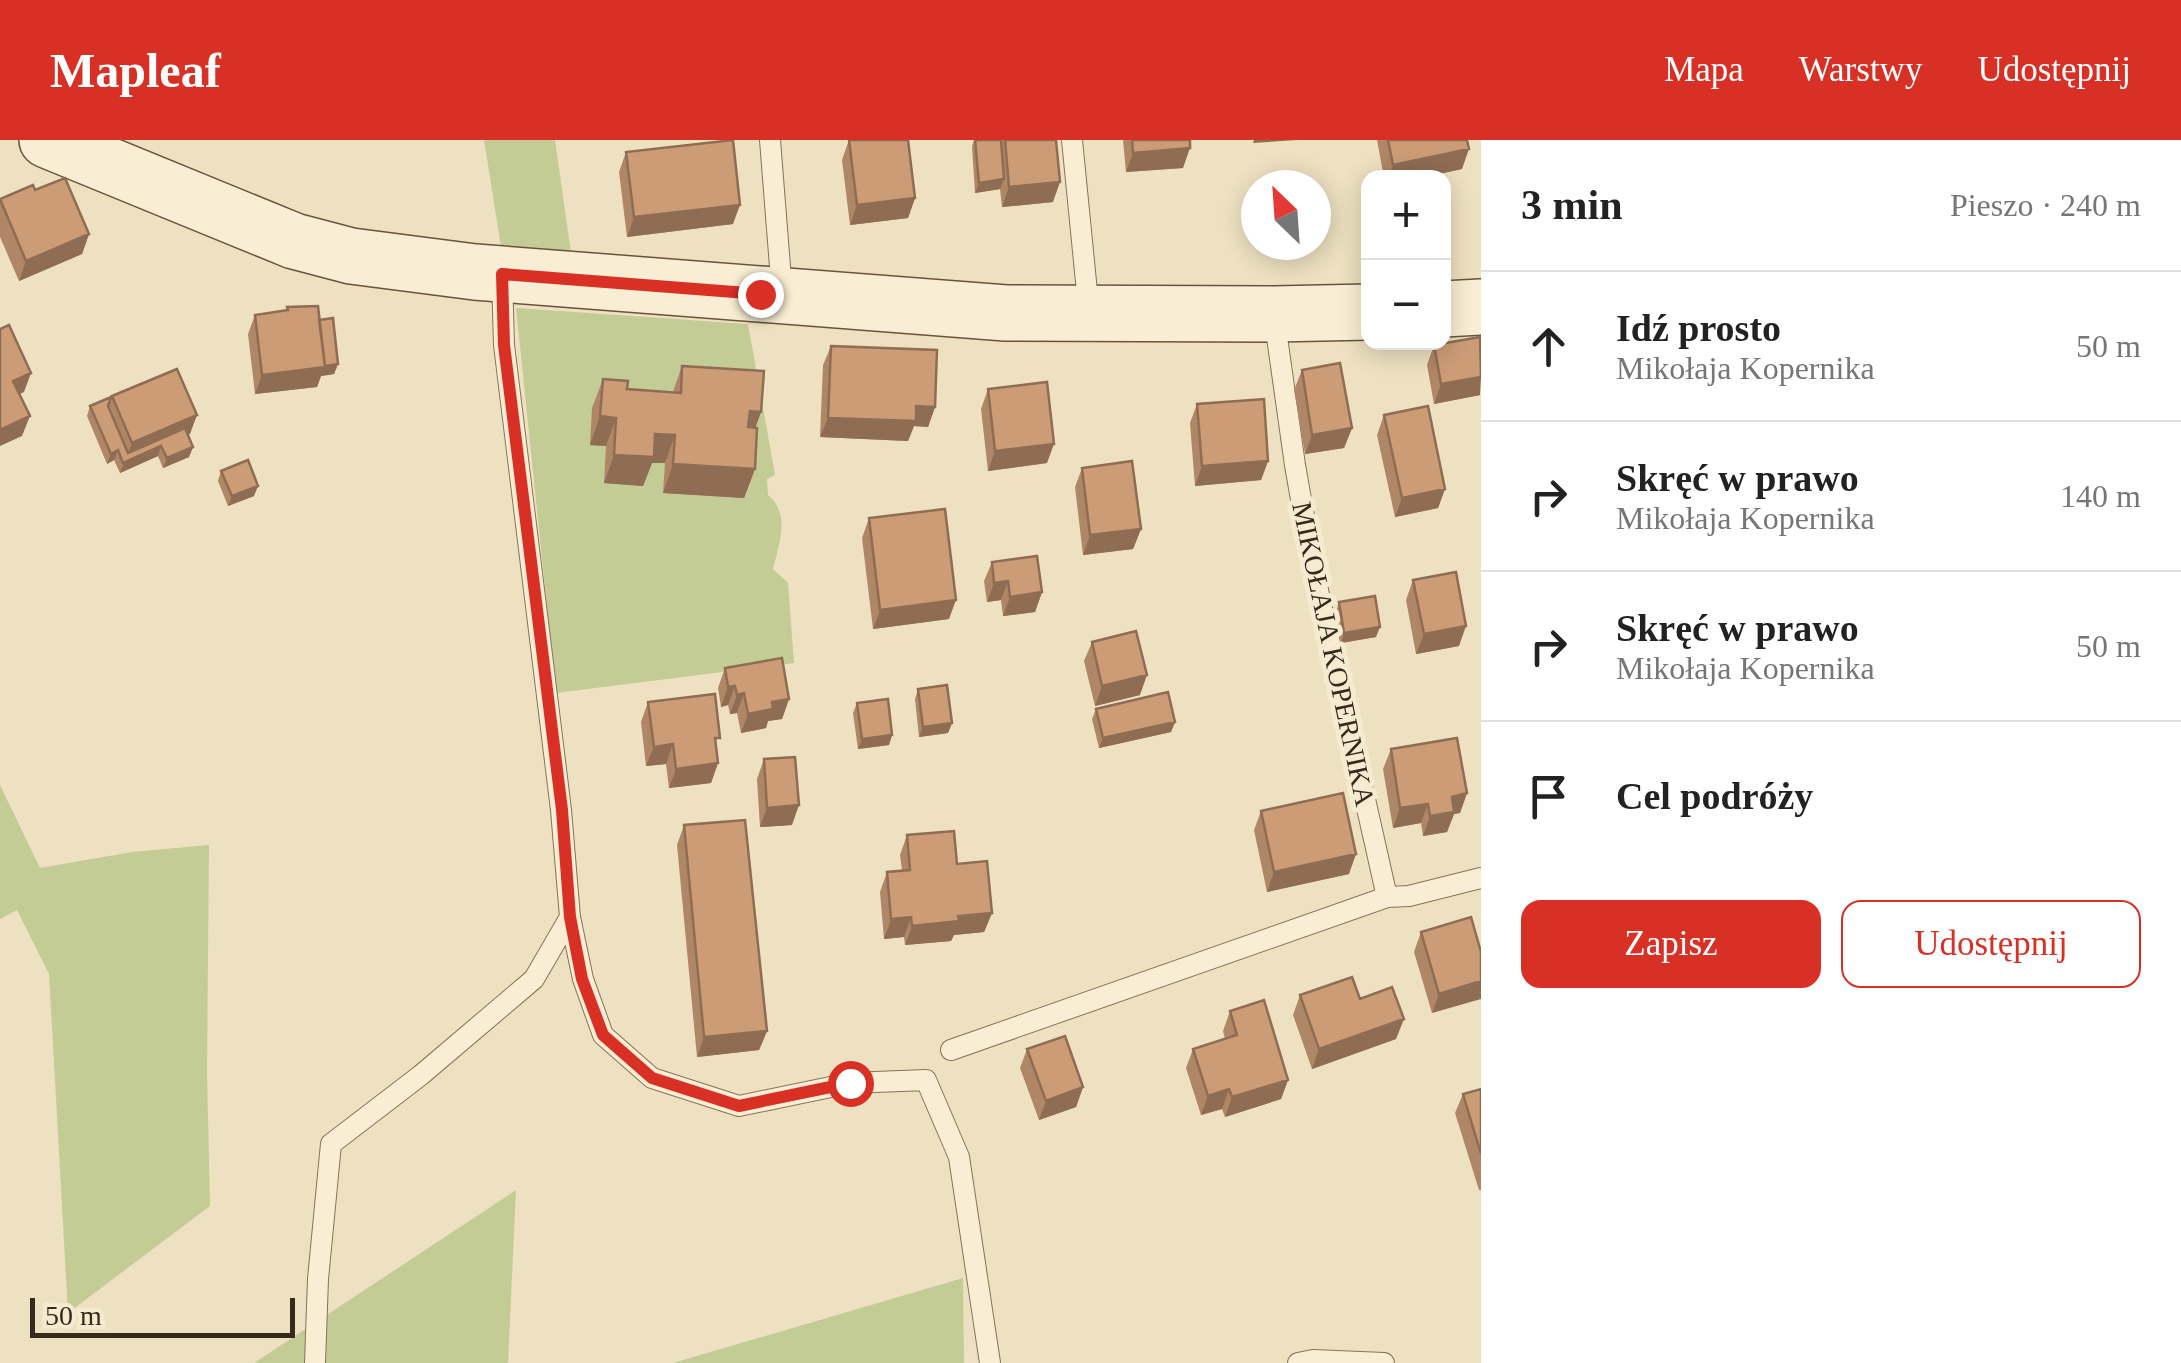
<!DOCTYPE html>
<html lang="pl">
<meta charset="utf-8">
<style>
body{margin:0;font-family:"Times New Roman",serif;background:#f6f6f6;color:#222}
.controls{position:absolute;right:30px;top:30px;display:grid;overflow:hidden;border-radius:20px;box-shadow:0 5px 25px #0003}
.controls button{width:90px;height:90px;display:grid;place-items:center;padding:0;border:0;border-bottom:2px solid #e0e0e0;background:#fff;color:#222;font:50px sans-serif}
.compass{position:absolute;left:1241px;top:30px;width:90px;height:90px;border-radius:50%;background:#fff;box-shadow:0 5px 25px #0003;rotate:335deg}
.scale{position:absolute;left:30px;bottom:25px;width:265px;box-sizing:border-box;padding-left:10px;border:5px solid #372a1d;border-top:0;font-size:28px;line-height:35px;white-space:nowrap;color:#372a1d;-webkit-text-stroke:8px #f5ebd1;paint-order:stroke}
.stop{position:absolute;width:30px;height:30px;margin:-22px;border:8px solid #d93025;border-radius:50%;background:#fff}
.stop.end{background:#d93025;border-color:#fff;box-shadow:0 2px 10px #0008}
.list{margin:0;padding:0;list-style:none}
h2{display:flex;justify-content:space-between;align-items:center;height:130px;margin:0;padding:0 40px;font-size:42px}
h2 small{font-size:32px;font-weight:400;color:#767676}
.list li{display:grid;grid-template-columns:65px 1fr auto;gap:30px;align-items:center;box-sizing:border-box;height:150px;padding:0 40px;border-top:2px solid #e0e0e0}
.list b{display:block;font-size:38px;white-space:nowrap}
.list p{margin:0;font-size:32px;white-space:nowrap;color:#767676}
.list em{font-size:32px;font-style:normal;color:#767676}
.actions{display:flex;gap:20px;padding:30px 40px}
.actions a{flex:1;padding:22px 0;border:2px solid #d93025;border-radius:20px;text-align:center;font-size:35px;color:#d93025}
.actions .main{background:#d93025;color:#fff}
.icon{flex:none;width:55px;height:55px;fill:none;stroke:currentColor;stroke-width:2;stroke-linecap:round;stroke-linejoin:round}
.map{position:relative;flex:none;width:1481px;height:1223px;overflow:hidden}
header{display:flex;align-items:center;gap:60px;box-sizing:border-box;height:140px;padding:0 50px;background:#d93025;color:#fff}
header strong{font-size:48px}
nav{display:flex;gap:55px;margin-inline-start:auto;font-size:35px}
main{display:flex}
aside{flex:1;background:#fff}
.map>svg:first-child{display:block}
.green{fill:#c4cc95}
.lines{fill:none;stroke-linecap:round;stroke-linejoin:round}
.lane-casing{stroke:#877259;stroke-width:22}
.secondary-casing{stroke:#69533c;stroke-width:58}
.lane{stroke:#f9eed4;stroke-width:20}
.secondary{stroke:#f9eed4;stroke-width:55}
.wall{fill:#af8666}
.shaded-wall{fill:#8f6d53}
.building{fill:#cc9c77;stroke:#8f6d53;stroke-width:2.5}
.route{stroke:#d93025;stroke-width:12}
.labels{text-anchor:middle;stroke-width:10;stroke-linejoin:round;paint-order:stroke}
.street-label{font-size:28px;fill:#372a1d;stroke:#f5ebd1}
</style>
<header>
<strong>Mapleaf</strong>
<nav><a>Mapa</a><a>Warstwy</a><a>Udostępnij</a></nav>
</header>
<main>
<div class="map">
<svg width="1481" height="1223" viewBox="0 0 1481 1223">
<rect width="100%" height="100%" fill="#eee1c1"/>
<path class="green" d="M484 0H555L572 120 502 113Z
M516 168 748 184 775 335 767 339 768 355C791 374 779 404 773 429L788 443 794 523 556 553Z
M0 645 40 728 132 712 209 705 207 932 210 1066 68 1173 49 834 17 770 0 779Z
M516 1050 508 1223H254Z
M963 1138 964 1223H673Z"/>
<g class="lines">
<g class="lane-casing">
<path id="lane" d="M770 0 782 152
M1072 0 1089 172
M1274 176 1295 325 1313 428 1387 757 1409 756 1481 738
M570 777 583 839 603 895 652 938 739 966 850 943 926 940 959 1017 990 1223
M951 910 1387 757
M315 1223 318 1139 331 1004 421 935 534 839 570 777 561 670 504 205 502 136
M1298 1223 1313 1220 1384 1223"/>
</g>
<g class="secondary-casing">
<path id="secondary" d="M47 0 294 101 351 116 475 132 1006 173 1274 174 1368 172
M1444 169 1481 167"/>
</g>
<use href="#lane" class="lane"/>
<use href="#secondary" class="secondary"/>
</g>
<path class="wall" d="M849 0 915 58 908 78 850 85 842 20Z
M974 0H1056L1053 62 1002 67 1000 49 975 53 972 7Z
M1123 0H1190L1183 28 1126 32Z
M1377 0H1467L1462 29 1420 38H1384Z
M626 12 733 84 627 97 619 32Z
M35 50 89 94 82 114 19 141 0 97V59Z
M287 167 319 180 338 224 334 234 321 236 317 247 255 254 248 194 255 175 286 171Z
M1434 205 1480 255 1434 264 1427 225Z
M831 206 935 267 928 287 914 286 908 301 820 297 823 225Z
M682 226 761 272 755 288V329L744 358 663 353 665 323H652L643 346 604 343 606 306 590 305 592 268 603 239 627 249 673 252Z
M177 229 197 275 188 295 193 307 189 317 163 328 158 316 120 333 114 320 107 324 87 276 90 266Z
M1302 230 1352 288 1344 308 1305 314 1294 250Z
M988 249 1047 323 988 331 981 269Z
M1197 264 1268 321 1261 340 1195 346 1190 283Z
M1384 275 1445 349 1438 368 1395 377 1377 295Z
M1082 328 1141 389 1133 409 1083 415 1075 347Z
M221 331 254 356 228 366 218 341Z
M869 378 949 479 873 489 862 398Z
M992 422 1042 452 1035 472 1003 476 1001 460 987 462 984 441Z
M1413 440 1459 506 1416 514 1406 460Z
M1339 462 1376 497 1341 503 1336 472Z
M1092 502 1140 555 1095 566 1084 521Z
M725 528 789 559 782 579 768 581 766 588 741 593 737 573 730 574 728 565 721 567 718 548Z
M918 549 952 583 948 593 919 597 915 559Z
M648 562 716 608 718 623 711 643 669 648 666 624 646 626 641 582Z
M857 563 892 595 889 605 858 609 853 573Z
M1096 569 1175 582 1171 592 1099 608 1092 579Z
M1391 609 1467 653 1460 673 1454 674 1447 692 1423 696 1421 683 1393 688 1383 629Z
M764 619 792 685 760 687 757 639Z
M1261 671 1349 734 1267 752 1254 690Z
M684 685 767 891 759 910 697 917 677 705Z
M907 695 957 724 992 773 984 792 954 795 951 801 905 805 904 797 884 799 880 752 887 732 902 730 900 715Z
M1421 792 1481 812 1432 873 1414 812Z
M1300 855 1360 859 1396 899 1312 929 1293 875Z
M1230 871 1288 940 1281 959 1225 977 1222 969 1201 975 1186 928 1193 909 1225 899 1223 891Z
M1027 909 1083 947 1076 967 1039 980 1020 928Z
M1481 949V1050H1479L1455 973 1463 954Z"/>
<path class="shaded-wall" d="M1254 0H1298L1253 3Z
M1190 8 1183 28 1126 32 1133 13Z
M1469 9 1462 29 1420 38H1388L1393 25Z
M1004 39 1000 49 975 53 979 43Z
M1060 42 1053 62 1002 67 1009 47Z
M915 58 908 78 850 85 857 65Z
M740 65 733 84 627 97 634 77Z
M89 94 82 114 19 141 26 121Z
M338 224 334 234 321 236 317 247 255 254 262 235Z
M31 233 24 252 6 261 13 241Z
M1481 237 1480 255 1434 264 1441 244Z
M916 266 935 267 928 287 914 286 908 301 820 297 828 278Z
M750 271 761 272 751 300H739Z
M197 275 190 294 161 307 158 316 120 333 132 303Z
M30 276 22 296 0 306V290Z
M600 276 616 278 606 306 590 305Z
M1352 288 1344 308 1305 314 1312 295Z
M655 294 675 295 665 323H652L643 346 604 343 614 315Z
M1054 304 1047 323 988 331 995 311Z
M193 307 189 317 163 328 167 318Z
M118 310 114 320 107 324 111 314Z
M1268 321 1261 340 1195 346 1202 326Z
M673 324 755 329 744 358 663 353Z
M258 346 254 356 228 366 232 356Z
M1445 349 1438 368 1395 377 1402 358Z
M1141 389 1133 409 1083 415 1090 395Z
M1008 441 1001 460 987 462 994 443Z
M1042 452 1035 472 1003 476 1010 457Z
M956 460 949 479 873 489 880 470Z
M1466 486 1459 506 1416 514 1424 494Z
M1380 487 1376 497 1341 503 1344 493Z
M1147 535 1140 555 1095 566 1102 546Z
M735 546 728 565 721 567 728 547Z
M744 553 737 573 730 574 737 555Z
M789 559 782 579 768 581 766 588 741 593 748 574 772 562Z
M1175 582 1171 592 1099 608 1103 598Z
M952 583 948 593 919 597 923 587Z
M892 595 889 605 858 609 862 599Z
M673 604 666 624 646 626 654 607Z
M718 623 711 643 669 648 676 629Z
M1467 653 1460 673 1454 674 1447 692 1423 696 1430 676 1452 657Z
M1428 664 1421 683 1393 688 1400 668Z
M799 665 792 685 760 687 767 668Z
M1356 714 1349 734 1267 752 1274 732Z
M992 773 984 792 954 795 951 801 905 805 912 786 958 776Z
M911 777 904 797 884 799 891 779Z
M1481 841V859L1432 873 1439 854Z
M1404 879 1396 899 1312 929 1319 909Z
M767 891 759 910 697 917 704 897Z
M1288 940 1281 959 1225 977 1232 957Z
M1083 947 1076 967 1039 980 1046 961Z
M1229 949 1222 969 1201 975 1208 956Z"/>
<path class="building" d="M733 0 740 65 634 77 626 12Z
M849 0H908L915 58 857 65Z
M975 0H1001L1004 39 979 43Z
M1005 0H1056L1060 42 1009 47Z
M1132 0H1190V8L1133 13Z
M1388 0H1467L1469 9 1393 25Z
M65 38 89 94 26 121 0 59 33 45 35 50Z
M318 166 325 227 262 235 255 175 288 170 287 167Z
M333 178 338 224 325 226 319 180Z
M9 185 31 233 13 241 30 276 0 290V189Z
M1480 197 1481 237 1441 244 1434 205Z
M831 206 937 210 935 267 916 266V281L828 278Z
M1340 223 1352 288 1312 295 1302 230Z
M682 226 764 231 761 272 750 271 748 287 757 288 755 329 673 324 675 295 655 294 654 317 614 315 616 278 600 276 603 239 628 241 627 249 681 253Z
M177 229 197 275 132 303 112 256Z
M1047 242 1054 304 995 311 988 249Z
M111 257 108 266 128 313 185 288 193 307 167 318 161 306 123 323 118 310 111 314 90 266Z
M1264 259 1268 321 1202 326 1197 264Z
M1428 266 1445 349 1402 358 1384 275Z
M248 320 258 346 232 356 221 331Z
M1132 321 1141 389 1090 395 1082 328Z
M945 369 956 460 880 470 869 378Z
M1037 416 1042 452 1010 457 1008 441 994 443 992 422Z
M1456 432 1466 486 1424 494 1413 440Z
M1375 456 1380 487 1344 493 1339 462Z
M1136 491 1147 535 1102 546 1092 502Z
M782 518 789 559 772 562 773 569 748 574 744 553 737 555 735 546 728 547 725 528Z
M947 545 952 583 923 587 918 549Z
M1168 552 1175 582 1103 598 1096 569Z
M715 554 720 598H715L718 623 676 629 673 604 654 607 648 562Z
M888 559 892 595 862 599 857 563Z
M1457 598 1467 653 1452 657 1454 672 1430 676 1428 664 1400 668 1391 609Z
M795 617 799 665 767 668 764 619Z
M1343 653 1356 714 1274 732 1261 671Z
M745 680 767 891 704 897 684 685Z
M954 691 957 724 987 721 992 773 958 776 959 781 912 786 911 777 891 779 887 732 910 730 907 695Z
M1471 777 1481 812V841L1439 854 1421 792Z
M1352 837 1360 859 1392 847 1404 879 1319 909 1300 855Z
M1264 860 1288 940 1232 957 1229 949 1208 956 1193 909 1237 895 1230 871Z
M1065 896 1083 947 1046 961 1027 909Z
M1481 949V1014L1463 954Z"/>
<g class="lines">
<path class="route" d="M760 154 502 134 504 205 562 670 570 777 582 839 603 895 652 938 739 966 850 943"/>
</g>
<g class="labels">
<g class="street-label">
<text transform="translate(1334 514) rotate(78)" y="10">MIKOŁAJA KOPERNIKA</text>
</g>
</g>
</svg>
<div class="controls">
<button>+</button>
<button>−</button>
</div>
<svg class="compass" viewBox="-18 -18 36 36"><path d="M0-13l5 13h-10z" fill="#e53935"/><path d="M0 13l5-13h-10z" fill="#767676"/></svg>
<div class="scale">50 m</div>
<div class="stop" style="left:850px;top:943px"></div>
<div class="stop end" style="left:760px;top:154px"></div>
</div>
<aside>
<h2>3 min<small>Pieszo · 240 m</small></h2>
<ul class="list">
<li><svg class="icon" aria-label="ahead" viewBox="0 0 24 24"><path d="M12 20V5M6 11l6-6 6 6"/></svg><div><b>Idź prosto</b><p>Mikołaja Kopernika</p></div><em>50 m</em></li>
<li><svg class="icon" aria-label="right" viewBox="0 0 24 24"><path d="M7 20v-9h11M14 6l5 5-5 5"/></svg><div><b>Skręć w prawo</b><p>Mikołaja Kopernika</p></div><em>140 m</em></li>
<li><svg class="icon" aria-label="right" viewBox="0 0 24 24"><path d="M7 20v-9h11M14 6l5 5-5 5"/></svg><div><b>Skręć w prawo</b><p>Mikołaja Kopernika</p></div><em>50 m</em></li>
<li><svg class="icon" aria-label="arrive" viewBox="0 0 24 24"><path d="M6 21V4h12l-3 4 3 4H6"/></svg><div><b>Cel podróży</b></div></li>
</ul>
<div class="actions"><a class="main">Zapisz</a><a>Udostępnij</a></div>
</aside>
</main>
